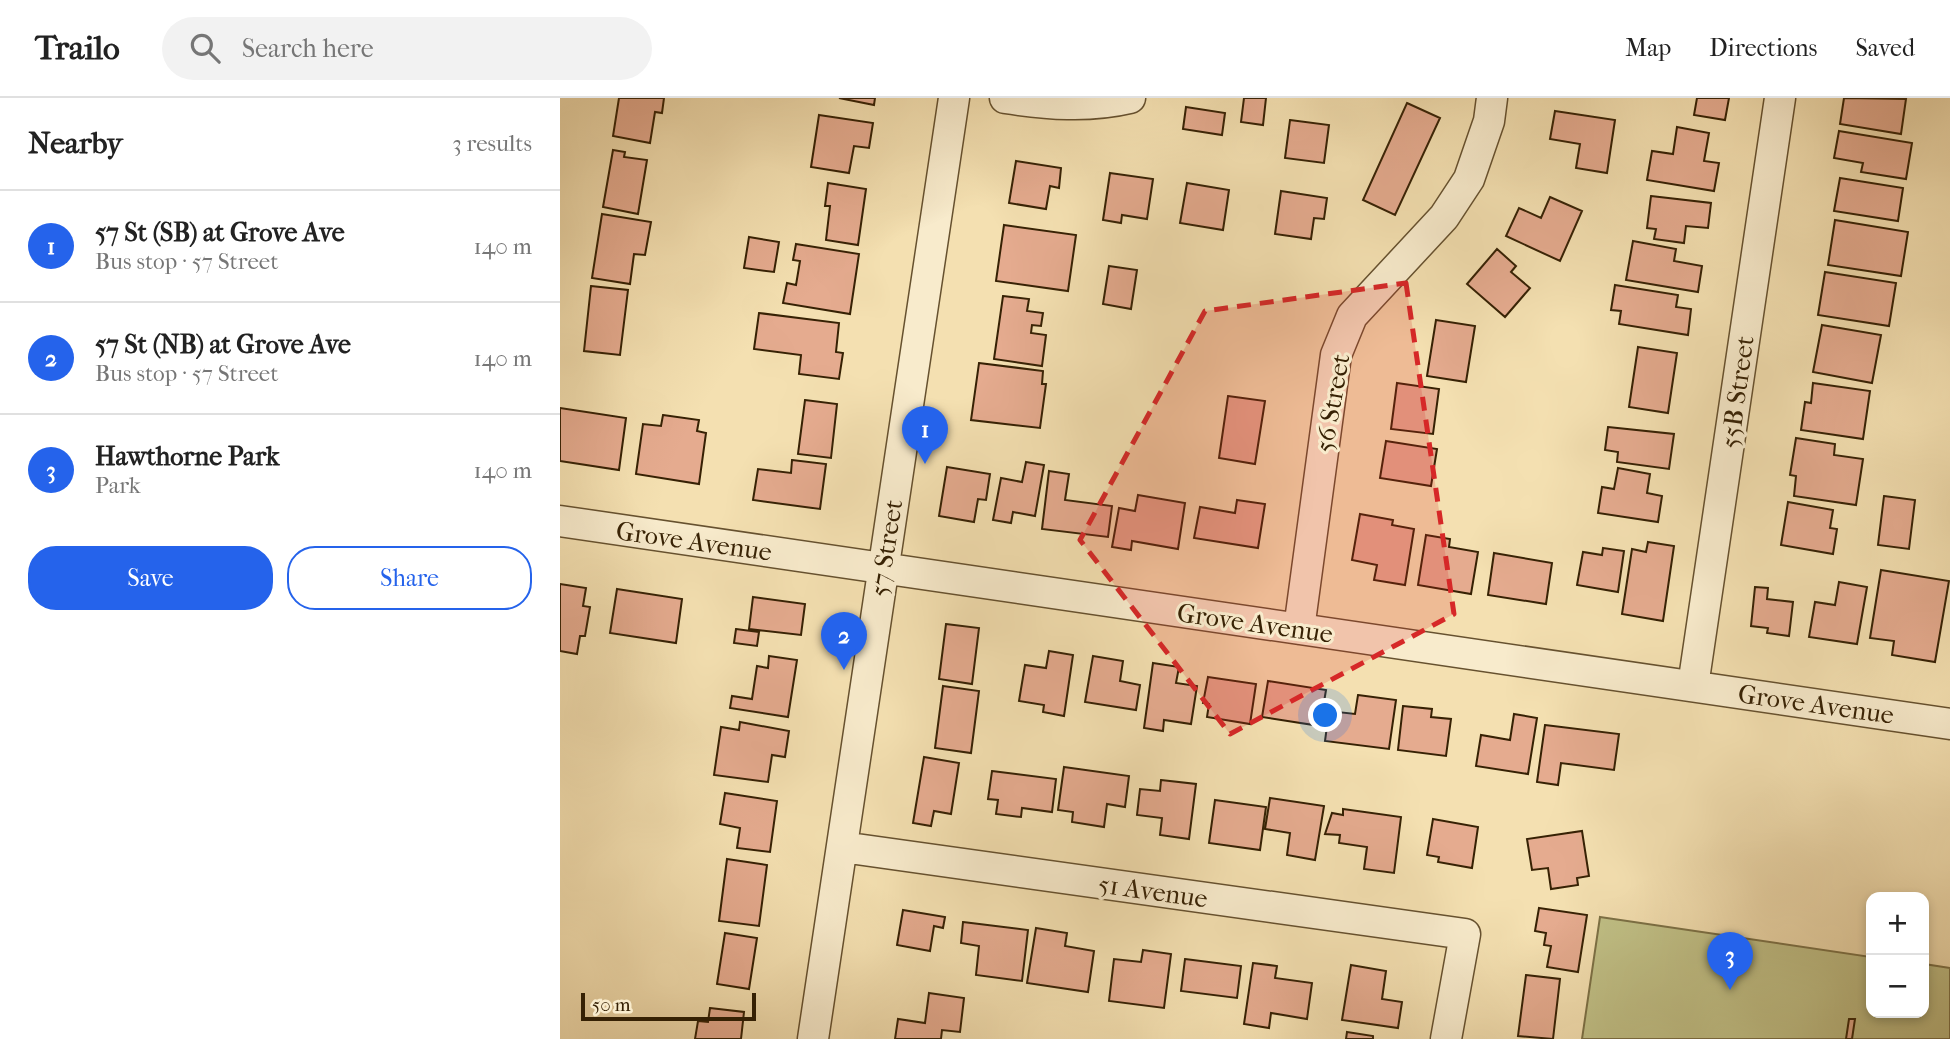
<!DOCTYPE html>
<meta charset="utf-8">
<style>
body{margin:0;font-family:"IM FELL French Canon",serif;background:#f2f2f2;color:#222}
.controls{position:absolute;right:21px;bottom:21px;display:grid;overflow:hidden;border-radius:14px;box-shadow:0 4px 10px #0003}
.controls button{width:63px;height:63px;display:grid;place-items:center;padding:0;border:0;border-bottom:2px solid #e0e0e0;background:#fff;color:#222;font:35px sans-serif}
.scale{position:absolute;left:21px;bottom:18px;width:175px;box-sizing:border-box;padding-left:7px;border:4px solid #362104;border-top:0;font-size:19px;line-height:24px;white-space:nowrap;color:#362104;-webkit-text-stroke:5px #f8ebcc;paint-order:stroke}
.you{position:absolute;left:766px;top:618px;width:24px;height:24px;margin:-18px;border:5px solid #fff;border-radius:50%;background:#1a73e8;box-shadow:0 0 0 10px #1a73e833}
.badge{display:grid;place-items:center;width:46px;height:46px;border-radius:50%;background:#2563eb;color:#fff;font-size:23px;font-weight:700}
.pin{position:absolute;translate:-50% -58px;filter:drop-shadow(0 2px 4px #0008)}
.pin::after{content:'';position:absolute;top:37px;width:24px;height:21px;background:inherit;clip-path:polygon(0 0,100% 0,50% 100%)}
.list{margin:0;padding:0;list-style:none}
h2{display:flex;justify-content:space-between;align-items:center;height:91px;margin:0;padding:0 28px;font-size:30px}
h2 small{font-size:23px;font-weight:400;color:#767676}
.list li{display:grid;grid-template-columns:46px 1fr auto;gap:21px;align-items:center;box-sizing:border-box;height:112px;padding:0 28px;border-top:2px solid #e0e0e0}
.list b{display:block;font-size:26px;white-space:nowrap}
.list p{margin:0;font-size:23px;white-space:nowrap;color:#767676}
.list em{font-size:23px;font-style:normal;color:#767676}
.actions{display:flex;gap:14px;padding:21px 28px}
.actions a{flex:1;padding:16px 0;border:2px solid #2563eb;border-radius:28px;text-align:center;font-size:24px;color:#2563eb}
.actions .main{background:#2563eb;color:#fff}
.icon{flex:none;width:38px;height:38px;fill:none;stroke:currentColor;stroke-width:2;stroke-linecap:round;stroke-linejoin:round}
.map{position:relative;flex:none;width:1390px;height:941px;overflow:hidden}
header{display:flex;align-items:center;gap:42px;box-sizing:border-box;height:98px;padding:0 35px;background:#fff;border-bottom:2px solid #e0e0e0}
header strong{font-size:33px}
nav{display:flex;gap:38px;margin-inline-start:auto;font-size:24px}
.search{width:490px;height:63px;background:#f2f2f2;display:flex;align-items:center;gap:18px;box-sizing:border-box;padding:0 24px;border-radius:38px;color:#767676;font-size:26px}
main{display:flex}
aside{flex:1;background:#fff}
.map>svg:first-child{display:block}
.green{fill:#c1c187;stroke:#7c7146;stroke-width:2}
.building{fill:#e5ab8f;stroke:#362104;stroke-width:2}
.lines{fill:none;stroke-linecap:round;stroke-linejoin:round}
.minor-casing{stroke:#66512f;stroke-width:33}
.minor{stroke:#f8ebcc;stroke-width:30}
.marked{fill:#d62828;fill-opacity:0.2;stroke:#d62828;stroke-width:5;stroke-dasharray:14 9;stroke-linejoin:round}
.labels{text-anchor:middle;stroke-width:6;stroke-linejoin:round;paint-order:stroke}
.street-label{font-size:26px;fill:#362104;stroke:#f8ebcc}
</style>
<header>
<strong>Trailo</strong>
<div class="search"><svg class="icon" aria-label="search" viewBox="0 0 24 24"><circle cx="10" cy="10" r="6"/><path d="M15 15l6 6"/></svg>Search here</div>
<nav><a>Map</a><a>Directions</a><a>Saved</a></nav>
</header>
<main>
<aside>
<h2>Nearby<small>3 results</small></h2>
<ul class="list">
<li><span class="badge">1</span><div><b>57 St (SB) at Grove Ave</b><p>Bus stop · 57 Street</p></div><em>140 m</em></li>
<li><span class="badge">2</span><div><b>57 St (NB) at Grove Ave</b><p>Bus stop · 57 Street</p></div><em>140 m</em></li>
<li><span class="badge">3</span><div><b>Hawthorne Park</b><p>Park</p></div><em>140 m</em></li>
</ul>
<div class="actions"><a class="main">Save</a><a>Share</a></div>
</aside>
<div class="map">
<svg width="1390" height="941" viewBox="0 0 1390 941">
<rect width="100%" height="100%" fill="#f4e0b1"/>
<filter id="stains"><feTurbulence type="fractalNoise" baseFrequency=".00286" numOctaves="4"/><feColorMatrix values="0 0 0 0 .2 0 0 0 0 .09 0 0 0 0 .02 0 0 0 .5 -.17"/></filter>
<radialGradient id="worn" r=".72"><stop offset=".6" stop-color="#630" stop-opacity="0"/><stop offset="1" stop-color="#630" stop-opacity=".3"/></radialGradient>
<path class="green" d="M1040 819 1311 859V915H1364V866L1390 870V941H1022Z"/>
<path class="building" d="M59 0H104L102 15 95 14 90 45 53 38Z
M279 0H315L314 7Z
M684 0H706L703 27 681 24Z
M1137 0H1169L1165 22 1134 17Z
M1284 0 1346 1 1341 36 1280 26Z
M847 5 880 20 835 117 803 102Z
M626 9 665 15 662 37 623 31Z
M995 13 1055 22 1047 75 1016 70 1020 46 990 41Z
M259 17 313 25 309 50 294 48 289 75 251 69Z
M730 22 769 27 764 65 725 60Z
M1117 29 1149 35 1144 63 1159 65 1154 93 1087 82 1092 53 1113 56Z
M1279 33 1352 45 1346 81 1301 74 1303 65 1274 60Z
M53 52 65 54 64 59 87 62 78 116 43 109Z
M456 63 501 70 499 90 490 88 486 111 449 105Z
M550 75 593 81 587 121 562 117 561 125 543 122Z
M1280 80 1343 90 1338 123 1274 113Z
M268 85 306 91 298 147 266 142 270 108H265Z
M627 85 669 92 663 132 620 125Z
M721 93 767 100 764 121 754 120 751 141 715 136Z
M1091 98 1151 105 1148 130 1126 128 1124 145 1094 141 1096 131 1087 130Z
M990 99 1022 113 1000 163 946 138 959 110 981 120Z
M42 116 91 124 85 157 74 156 70 186 32 180Z
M1275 122 1348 134 1341 178 1268 167Z
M444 127 516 137 508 193 436 183Z
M189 139 219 144 214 174 184 170Z
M1073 143 1116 151 1114 163 1142 168 1138 194 1066 182Z
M236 146 299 156 290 216 223 205 227 185 236 187 240 163 233 162Z
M937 151 956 168 951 174 970 190 945 219 907 186Z
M549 168 577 172 571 211 543 206Z
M1265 174 1336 185 1329 228 1258 217Z
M1055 187 1118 197 1116 209 1131 211 1128 237 1059 226 1061 213 1051 212Z
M31 188 68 192 60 257 24 253Z
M443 198 469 201 467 213 483 215 481 228 472 227 471 235 486 237 482 268 434 261Z
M199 215 279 225 276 254 283 255 279 281 239 276 241 257 194 251Z
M876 222 915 228 906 284 867 278Z
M1262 227 1321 237 1312 285 1253 274Z
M1078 249 1117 255 1108 315 1069 309Z
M419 265 483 273 482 286H486L480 330 411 322Z
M837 285 879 291 873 336 831 331Z
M1253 285 1310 293 1303 341 1241 332 1245 304 1251 305Z
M668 298 705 303 695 366 659 360Z
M245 302 277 306 271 360 238 356Z
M0 310 66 320 59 372 0 363Z
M103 317 139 322 137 333 146 335 139 386 76 376 83 326 101 328Z
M1048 329 1114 336 1109 371 1057 364 1058 354 1045 352Z
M1236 340 1275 346 1274 357 1303 361 1296 407 1234 398 1236 378 1230 377Z
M826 343 877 351 871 388 820 380Z
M232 362 266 366 260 411 193 402 198 371 231 375Z
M466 364 484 367 475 418 453 414 451 425 433 422 441 380 462 384Z
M387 369 430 376 426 402 418 401 414 424 379 418Z
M1058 370 1090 376 1087 395 1102 398 1098 424 1038 415 1042 389 1054 391Z
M489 373 509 376 505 402 552 408 548 439 482 431Z
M578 397 625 405 618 451 572 443 571 452 552 449 559 410 575 413Z
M1324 398 1355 402 1349 451 1318 447Z
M677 402 705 406 698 450 634 440 640 409 675 415Z
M1228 404 1273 412 1270 430 1277 431 1273 456 1221 447Z
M800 416 833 422 832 427 854 431 845 487 814 482 817 467 792 462Z
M866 437 890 441 889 449 918 454 911 496 858 487Z
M1088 444 1114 448 1103 523 1062 516 1072 451 1086 454Z
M1043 450 1064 453 1058 494 1017 487 1023 454 1042 457Z
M934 455 992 465 986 506 928 497Z
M1321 472 1389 483 1375 564 1332 557 1334 543 1310 540Z
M1279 484 1307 489 1297 546 1249 539 1255 504 1275 507Z
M0 486 26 490 23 508 30 509 25 538H20L17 556 0 553Z
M1195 489 1208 490 1207 501 1233 504 1229 538 1207 535 1208 530 1191 528Z
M57 491 122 501 116 545 50 535Z
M193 499 245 506 241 537 189 531Z
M386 526 419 530 412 586 379 581Z
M176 531 199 534 197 548 174 545Z
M489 553 513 557 504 618 483 614 484 607 459 603 465 567 486 570Z
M209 558 237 562 228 619 170 610 172 598 192 601 197 568 208 570Z
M533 558 563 563 560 583 580 587 576 612 525 604Z
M593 565 619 569 616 585 637 588 631 626 604 622 603 633 584 630Z
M648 579 696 586 690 626 647 619 649 606 643 605Z
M708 583 766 592 760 628 702 619Z
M383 588 419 593 411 655 375 650Z
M798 597 836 602 829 651 765 643 769 613 795 616Z
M843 608 872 611 871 619 891 621 886 658 838 652Z
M954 616 977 620 968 676 916 668 921 637 950 642Z
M180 624 229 633 225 659 212 657 208 684 154 677 161 629 179 632Z
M985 627 1059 636 1054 672 1001 665 998 687 977 684Z
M364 659 399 665 391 716 374 713 371 728 353 725Z
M504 669 569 678 565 709 547 706 544 729 512 724 513 714 498 712Z
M432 673 496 681 492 714 462 710 461 719 436 716 438 702 428 701Z
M601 682 636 686 629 741 600 737 602 720 577 717 580 691 600 693Z
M165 695 217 703 210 754 177 750 180 730 160 726Z
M710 700 764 708 755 762 727 757 730 735 705 731Z
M655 702 706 709 700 752 649 745Z
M783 711 841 719 834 775 804 771 807 749 779 745 780 737 765 736 772 715 783 717Z
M873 721 918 729 912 770 878 764 879 759 867 757Z
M1022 733 1029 778 1017 780 1018 787 991 791 988 770 972 772 967 741Z
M167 761 207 767 199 828 159 823Z
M979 810 1027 817 1018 874 987 869 991 848 984 847 986 835 975 833Z
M343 812 385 819 383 830 374 828 370 853 337 847Z
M403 824 468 832 462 883 416 877 419 848 401 845Z
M476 830 507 835 505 848 534 853 528 894 467 885Z
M165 835 197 840 189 891 157 886Z
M583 852 611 856 604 910 549 903 554 861 581 864Z
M625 861 681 868 677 900 621 893Z
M693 865 717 868 715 880 752 885 747 921 711 915 709 930 684 926Z
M791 867 826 873 822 901 842 904 838 930 782 922Z
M966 877 1000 881 993 941 958 938Z
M369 895 404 900 400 934 382 932 381 941H335L338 921 365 925Z
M150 910 184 914 181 941H135L138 923 148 924Z
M1289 921H1295L1292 941H1286Z
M787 934 813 938V941H786Z"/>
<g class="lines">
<g class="minor-casing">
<path id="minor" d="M445 0C487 6 528 10 570 0
M0 423 1390 626
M739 531 776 257 792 218 884 119 909 81 929 23 932 0
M1133 588 1220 0
M282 749 905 836 886 941
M253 941 394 0"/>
</g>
<use href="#minor" class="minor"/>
</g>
<path class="marked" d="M846 185 894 516 670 636 520 442 645 213Z"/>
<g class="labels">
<g class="street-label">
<text transform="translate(1177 294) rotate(-82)" y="9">55B Street</text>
<text transform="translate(772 305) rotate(-80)" y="9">56 Street</text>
<text transform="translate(134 443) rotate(8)" y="9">Grove Avenue</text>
<text transform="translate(326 450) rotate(-81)" y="9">57 Street</text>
<text transform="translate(695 525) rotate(8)" y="9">Grove Avenue</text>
<text transform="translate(1256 606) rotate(8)" y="9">Grove Avenue</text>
<text transform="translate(593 793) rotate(8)" y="9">51 Avenue</text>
</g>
</g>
<rect width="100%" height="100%" filter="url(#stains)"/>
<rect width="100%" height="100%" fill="url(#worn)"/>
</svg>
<div class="controls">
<button>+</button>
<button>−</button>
</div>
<div class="scale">50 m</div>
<div class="you"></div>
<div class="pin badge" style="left:365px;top:366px">1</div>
<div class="pin badge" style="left:284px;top:572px">2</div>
<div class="pin badge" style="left:1170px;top:892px">3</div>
</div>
</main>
